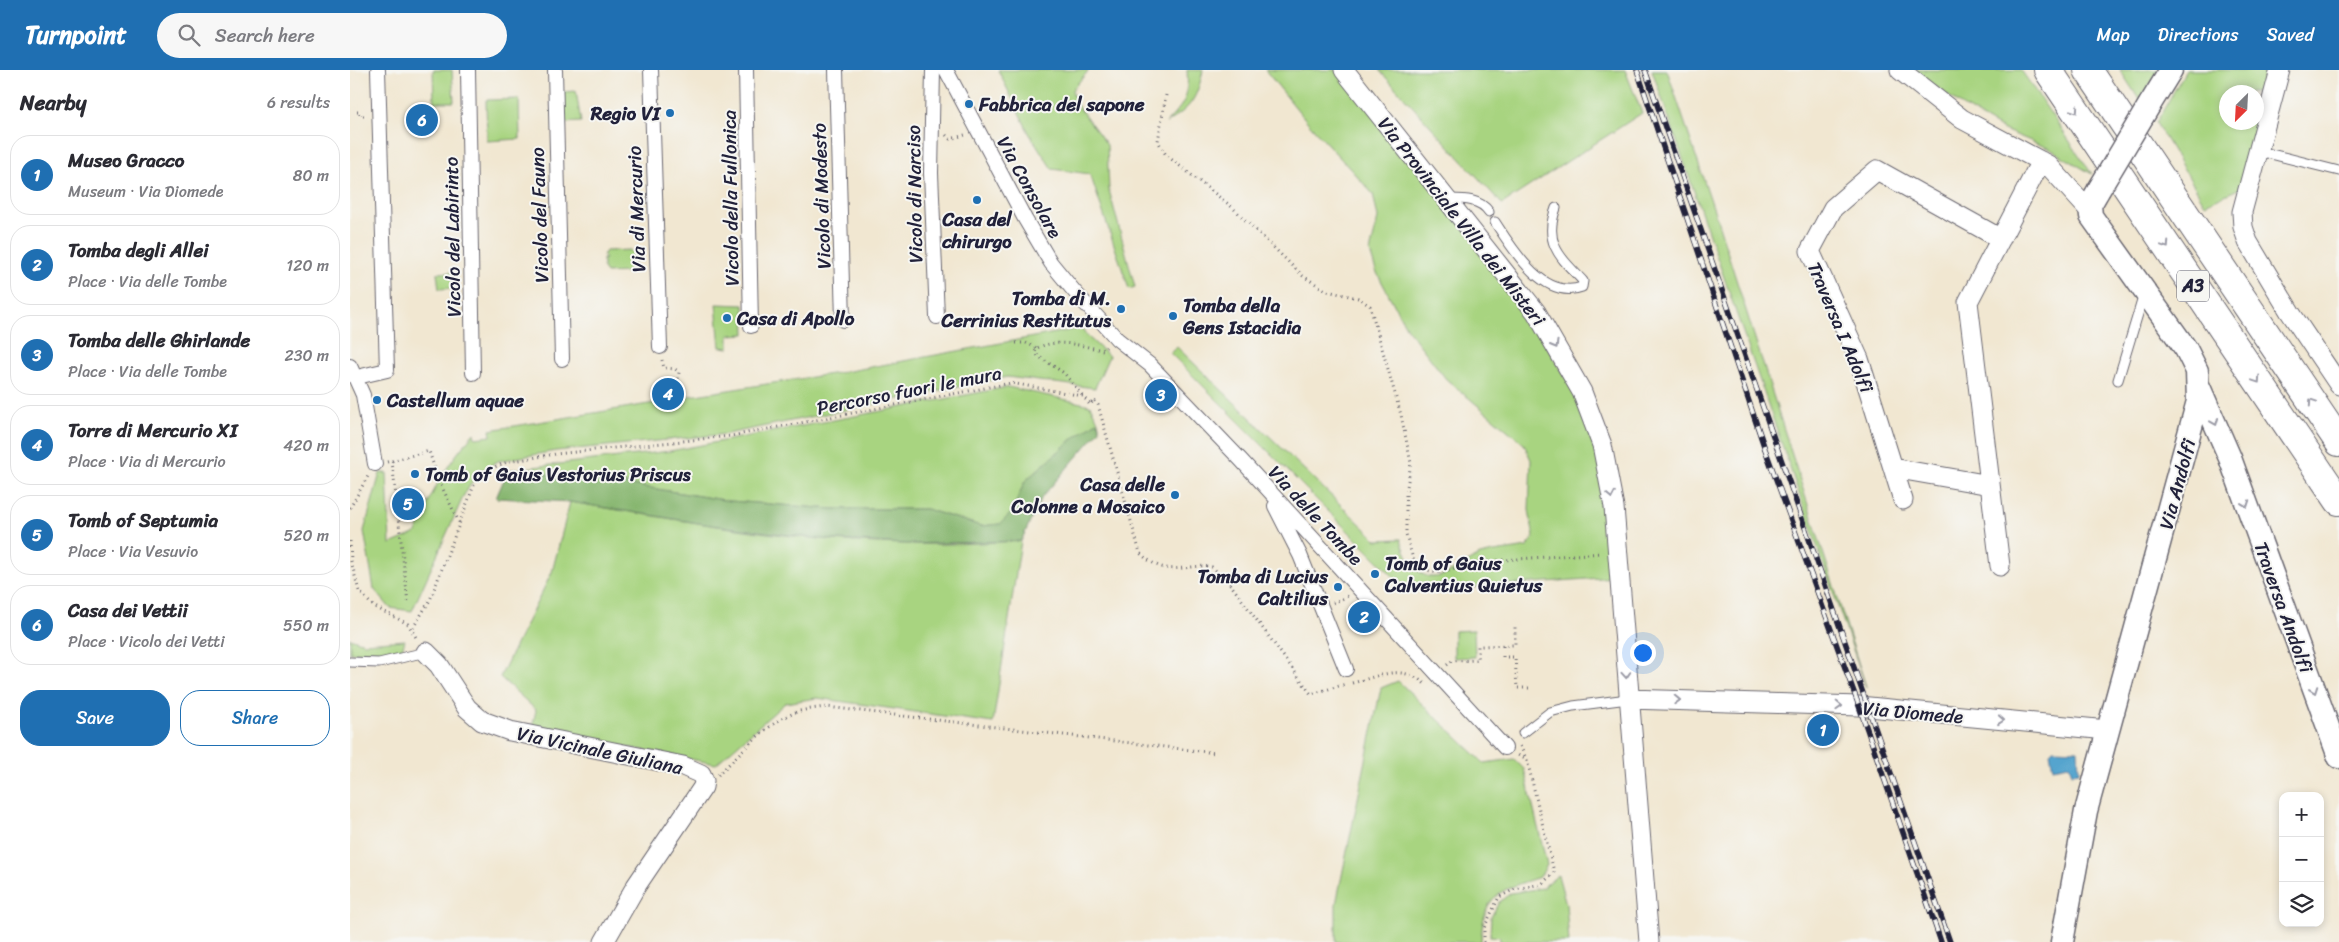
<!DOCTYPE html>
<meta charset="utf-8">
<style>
body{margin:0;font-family:Sriracha,sans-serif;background:#f7f7f7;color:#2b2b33}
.controls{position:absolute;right:15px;bottom:15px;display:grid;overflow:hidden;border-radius:10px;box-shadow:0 2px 8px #0003}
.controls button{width:45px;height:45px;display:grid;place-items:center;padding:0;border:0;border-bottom:1px solid #e1e1e2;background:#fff;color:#2b2b33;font:25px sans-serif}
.compass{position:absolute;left:1869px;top:15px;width:45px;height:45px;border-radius:50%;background:#fff;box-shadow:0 2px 8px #0003;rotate:204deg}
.you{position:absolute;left:1292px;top:582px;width:18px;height:18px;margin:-12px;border:4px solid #fff;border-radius:50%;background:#1a73e8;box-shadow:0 0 0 8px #1a73e833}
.badge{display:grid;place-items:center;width:32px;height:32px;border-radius:50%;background:#1f6fb2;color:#fff;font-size:16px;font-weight:700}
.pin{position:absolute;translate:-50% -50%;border:2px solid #fff;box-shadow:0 1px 5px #0006}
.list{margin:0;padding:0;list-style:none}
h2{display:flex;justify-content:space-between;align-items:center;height:65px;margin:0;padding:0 20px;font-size:21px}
h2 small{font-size:16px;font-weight:400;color:#7c7c81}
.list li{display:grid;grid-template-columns:32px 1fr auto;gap:15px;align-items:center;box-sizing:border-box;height:80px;margin:0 10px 10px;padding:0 10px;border:1px solid #e1e1e2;border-radius:20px}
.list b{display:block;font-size:19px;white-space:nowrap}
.list p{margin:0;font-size:16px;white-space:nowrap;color:#7c7c81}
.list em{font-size:16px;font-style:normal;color:#7c7c81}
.actions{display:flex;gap:10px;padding:15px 20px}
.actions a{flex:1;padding:11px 0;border:1px solid #1f6fb2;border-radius:20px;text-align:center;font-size:18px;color:#1f6fb2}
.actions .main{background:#1f6fb2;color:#fff}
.icon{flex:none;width:28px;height:28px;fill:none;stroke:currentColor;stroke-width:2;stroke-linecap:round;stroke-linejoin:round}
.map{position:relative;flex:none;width:1989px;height:872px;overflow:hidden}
header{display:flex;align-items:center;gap:30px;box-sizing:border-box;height:70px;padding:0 25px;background:#1f6fb2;color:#fff}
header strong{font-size:24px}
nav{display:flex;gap:28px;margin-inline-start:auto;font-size:18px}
.search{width:350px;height:45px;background:#f7f7f7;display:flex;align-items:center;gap:12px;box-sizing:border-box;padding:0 18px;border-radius:28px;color:#7c7c81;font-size:19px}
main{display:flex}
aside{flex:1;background:#fff}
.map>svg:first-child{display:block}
.green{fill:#a8d480;stroke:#657b5e;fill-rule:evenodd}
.forest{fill:#86b66e;stroke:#546c54}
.water{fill:#54a4ce;stroke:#3b6384}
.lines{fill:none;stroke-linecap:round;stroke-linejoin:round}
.service-casing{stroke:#6a6770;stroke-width:11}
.pedestrian-casing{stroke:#6a6770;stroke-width:16}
.minor-casing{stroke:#6a6770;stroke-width:21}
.tertiary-casing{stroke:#6a6770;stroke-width:25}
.motorway-casing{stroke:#6a6770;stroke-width:30}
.path{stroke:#6a6770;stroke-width:3;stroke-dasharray:1 4;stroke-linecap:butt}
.service{stroke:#fff;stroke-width:9}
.pedestrian{stroke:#fff;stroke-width:14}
.minor{stroke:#fff;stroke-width:19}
.tertiary{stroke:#fff;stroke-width:22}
.motorway{stroke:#fff;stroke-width:28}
.rail-casing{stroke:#22223b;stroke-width:5.5}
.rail{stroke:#f6f6f2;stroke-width:4;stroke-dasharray:11;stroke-linecap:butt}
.tertiary-bridge-casing{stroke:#6a6770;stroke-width:25;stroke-linecap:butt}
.tertiary-bridge{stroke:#fff;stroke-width:22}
.oneway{stroke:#9c9ca7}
.poi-dot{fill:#1f6fb2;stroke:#f6f6f2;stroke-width:2}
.labels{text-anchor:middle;stroke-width:4;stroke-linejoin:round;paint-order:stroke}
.shield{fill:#f6f6f2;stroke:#626272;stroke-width:1}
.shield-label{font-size:18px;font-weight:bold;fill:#22223b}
.poi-label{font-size:19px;font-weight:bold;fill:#22223b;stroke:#f6f6f2;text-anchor:start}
.street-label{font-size:19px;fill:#22223b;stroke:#f6f6f2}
</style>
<header>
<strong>Turnpoint</strong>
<div class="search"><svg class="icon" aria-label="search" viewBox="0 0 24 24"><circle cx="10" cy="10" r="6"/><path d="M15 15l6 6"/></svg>Search here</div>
<nav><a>Map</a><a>Directions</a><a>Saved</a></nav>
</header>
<main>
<aside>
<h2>Nearby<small>6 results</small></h2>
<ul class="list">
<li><span class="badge">1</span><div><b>Museo Gracco</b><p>Museum · Via Diomede</p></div><em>80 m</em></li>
<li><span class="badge">2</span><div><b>Tomba degli Allei</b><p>Place · Via delle Tombe</p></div><em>120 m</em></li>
<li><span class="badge">3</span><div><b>Tomba delle Ghirlande</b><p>Place · Via delle Tombe</p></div><em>230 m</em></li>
<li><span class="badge">4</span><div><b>Torre di Mercurio XI</b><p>Place · Via di Mercurio</p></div><em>420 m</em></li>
<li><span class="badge">5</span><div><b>Tomb of Septumia</b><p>Place · Via Vesuvio</p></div><em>520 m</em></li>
<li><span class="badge">6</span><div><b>Casa dei Vettii</b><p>Place · Vicolo dei Vetti</p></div><em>550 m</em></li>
</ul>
<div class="actions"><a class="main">Save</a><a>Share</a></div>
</aside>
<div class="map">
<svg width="1989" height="872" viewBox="0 0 1989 872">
<rect width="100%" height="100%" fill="#f6f6f2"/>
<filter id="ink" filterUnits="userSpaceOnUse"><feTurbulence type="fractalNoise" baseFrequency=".02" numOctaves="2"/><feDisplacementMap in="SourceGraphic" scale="10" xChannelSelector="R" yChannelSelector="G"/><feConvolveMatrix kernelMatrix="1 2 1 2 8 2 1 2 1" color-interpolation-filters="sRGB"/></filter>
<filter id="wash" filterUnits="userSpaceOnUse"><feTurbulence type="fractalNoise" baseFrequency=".0096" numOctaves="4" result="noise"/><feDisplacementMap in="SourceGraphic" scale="20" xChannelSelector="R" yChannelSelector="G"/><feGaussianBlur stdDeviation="1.12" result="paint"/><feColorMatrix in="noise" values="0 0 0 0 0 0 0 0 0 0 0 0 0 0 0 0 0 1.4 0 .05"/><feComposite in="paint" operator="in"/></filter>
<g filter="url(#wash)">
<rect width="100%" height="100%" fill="#f1e7d1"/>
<path class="green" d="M83 0H102L104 32H84Z
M648 0H739L722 20 725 32 757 75 759 120 785 217 779 219 740 104 702 99 679 63Z
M837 0H853C847 29 841 38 816 53 835 33 839 28 837 0Z
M915 0H988L1157 212 1226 324 1245 372 1256 424 1264 507 1059 522 820 283 827 277 1027 470 1051 469C1057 489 1069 516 1096 504 1108 499 1118 490 1130 485 1144 481 1162 480 1177 477L1184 467 1179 440 1181 390 1174 374 1096 309 1056 257 1026 201 1020 182 1028 148 1023 124 960 55Z
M1029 0H1275L1292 43 1152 134Z
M1302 0H1317L1365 143 1516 617Z
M1562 0H1671L1742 104 1700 79 1654 60 1614 37Z
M1770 0H1809L1790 31Z
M1836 0H1910L1921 10 1895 116 1855 134 1806 53ZM1876 22H1906V52H1876Z
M226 21 231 52 214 53 213 22Z
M169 29 170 69 137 71 136 30Z
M280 180 284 184V199L281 202 256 203 253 199V189H255L253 185 256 181Z
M106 202 107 218 89 219 87 203Z
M366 234 394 235 395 264 379 265V278L370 277Z
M732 258 737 266 759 286 745 318 657 307 377 364 206 381 148 391 128 403 114 425 62 541 40 538 24 519 14 461 30 403H37L40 474 66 463C82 420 94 398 124 363L125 368 141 366 140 360 311 332 312 337 328 334 327 328 494 302Z
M658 317 740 335 748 351 725 367 675 411 662 442 650 454 631 456 576 439H483L380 431 245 409 158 400 320 381Z
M220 432C331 450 443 472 556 474 594 475 633 473 671 471L643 653 467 628 435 633 366 694 182 659 186 640 150 607 202 502Z
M1124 560 1125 587 1104 588V561Z
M0 568 14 573 55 570 52 580 0 583Z
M1048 611 1134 693 1164 689 1174 699 1197 795 1190 807C1149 820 1133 824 1131 872H986V834L1031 618Z
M1208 805 1216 834 1219 872H1150V867L1140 866 1141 847 1149 832 1161 823 1192 818Z"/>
<path class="forest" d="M748 351 750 360 692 427 671 471 556 474 472 469 361 455 220 432 146 428 158 400 245 409 380 431 483 439H576L631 456 650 454 662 442 675 411 725 367Z"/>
<path class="water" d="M1703 679 1728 680 1729 702 1722 703 1719 695 1703 698 1700 682Z"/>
</g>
<g filter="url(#ink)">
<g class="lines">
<g class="service-casing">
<path id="service" d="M1909 81 1989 101
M1097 129C1112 129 1130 128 1139 142
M1145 152C1163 180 1194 231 1232 217L1233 211C1210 187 1193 173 1206 138
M1768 310 1794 224
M0 592 29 593 76 582
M1173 663 1200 642 1223 636 1278 629"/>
</g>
<g class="pedestrian-casing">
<path id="pedestrian" d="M118 0 123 303
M205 0 212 289
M301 0 310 277
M396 0 401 256
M486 0 493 250
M583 0 581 103 587 247
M596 0 675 149 701 193 724 221 767 269 800 295 891 390 1155 678
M0 296 13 325 25 394
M7 307 37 300 28 0
M925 436 950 485 996 599"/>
</g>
<g class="minor-casing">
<path id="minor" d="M994 0 1186 242 1232 322 1252 375 1264 437 1299 872
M1550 0 1612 49 1698 95 1739 140
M1930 0 1892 142 1893 157 1898 172 1940 242 1989 315
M1543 398 1640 415
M1553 430 1509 289 1460 181 1483 138 1527 100 1651 169
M1650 496 1618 232 1691 91
M76 582 89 595 117 638 132 651 160 661 333 696 351 704 354 711 353 717 286 816 254 872
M1278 629 1509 636 1757 660"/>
</g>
<g class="tertiary-casing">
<path id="tertiary" d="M1800 34 1821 0
M1849 317 1880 388 1989 687
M1712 872 1736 741 1848 331 1847 301 1836 279 1741 146 1740 135 1748 121"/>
</g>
<g class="motorway-casing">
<path id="motorway" d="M1698 0 1989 431
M1738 0 1989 372"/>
</g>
<path class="path" d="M816 25 808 71 816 85 882 137 953 206 977 221 1008 228 1020 236 1051 345 1061 393 1056 423V464L1063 489 1075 500 1089 502 1139 491 1252 483
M7 42H10V46H16
M596 65 600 69 615 65
M666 273H676L687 278
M312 290 314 298 325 299 329 302 328 310 318 321
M732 325 714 303 688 286 685 282 687 278C707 268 732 276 753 280L756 277
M42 391 58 533
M37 392 79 381 88 409 109 452
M0 438 18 406
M0 471 1 491 9 521 23 536 58 554 67 569
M983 533 998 526
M63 558 80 530 126 410 142 398 157 392 206 384 381 366 661 313 733 326 740 335 744 330 748 335 790 483C818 510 833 493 862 497L881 515 961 624 996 614
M1153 576V587H1165L1167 618H1181
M1097 595 1102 591 1128 590V576L1165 575V556
M1002 613C1031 606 1051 593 1076 615
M1170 676 1177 690
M368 705C392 682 417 651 450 641 459 639 468 638 477 637L866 683
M1134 872V858L1149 827 1165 819 1192 814 1204 802 1177 690 1166 684"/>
<use href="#service" class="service"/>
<use href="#pedestrian" class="pedestrian"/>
<use href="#minor" class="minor"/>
<use href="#tertiary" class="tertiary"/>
<use href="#motorway" class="motorway"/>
<g class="rail-casing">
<path id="rail" d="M1287 0 1415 379 1509 636 1591 872
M1295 0 1600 872"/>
</g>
<use href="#rail" class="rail"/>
<g class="tertiary-bridge-casing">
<path id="tertiary-bridge" d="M1748 121 1800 34"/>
</g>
<use href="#tertiary-bridge" class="tertiary-bridge"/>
</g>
<defs><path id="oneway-chevron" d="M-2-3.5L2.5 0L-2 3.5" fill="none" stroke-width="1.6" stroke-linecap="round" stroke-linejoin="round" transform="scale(1.25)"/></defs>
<g class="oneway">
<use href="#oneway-chevron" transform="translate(1725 40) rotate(56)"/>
<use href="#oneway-chevron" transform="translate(1816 175) rotate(56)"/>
<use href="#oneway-chevron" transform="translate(1205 275) rotate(60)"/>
<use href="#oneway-chevron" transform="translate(1907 310) rotate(56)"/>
<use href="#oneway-chevron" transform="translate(1962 332) rotate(-124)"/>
<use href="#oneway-chevron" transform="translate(1865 352) rotate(68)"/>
<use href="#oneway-chevron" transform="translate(1261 425) rotate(79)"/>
<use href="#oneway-chevron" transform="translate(1896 434) rotate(70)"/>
<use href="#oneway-chevron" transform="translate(1276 605) rotate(86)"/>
<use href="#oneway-chevron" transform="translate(1964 620) rotate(70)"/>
<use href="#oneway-chevron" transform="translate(1327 630) rotate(2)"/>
<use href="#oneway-chevron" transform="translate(1489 636) rotate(2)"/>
<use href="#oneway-chevron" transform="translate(1651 650) rotate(5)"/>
</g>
</g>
<g class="poi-dot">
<circle cx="619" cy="34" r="5"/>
<circle cx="320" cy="43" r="5"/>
<circle cx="627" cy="130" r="5"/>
<circle cx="771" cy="239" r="5"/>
<circle cx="823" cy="246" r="5"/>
<circle cx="377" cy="248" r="5"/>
<circle cx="27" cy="330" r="5"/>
<circle cx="65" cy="404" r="5"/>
<circle cx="825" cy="425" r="5"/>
<circle cx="1025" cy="504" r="5"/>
<circle cx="988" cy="517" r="5"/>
</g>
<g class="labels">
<rect class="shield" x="1827" y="200.5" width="32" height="31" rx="4"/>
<g class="shield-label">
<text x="1843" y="222">A3</text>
</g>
<g class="poi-label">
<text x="629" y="41">Fabbrica del sapone</text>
<text x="310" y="50" text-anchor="end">Regio VI</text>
<text x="627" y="156" text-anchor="middle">Casa del<tspan x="627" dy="22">chirurgo</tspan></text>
<text x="761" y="235" text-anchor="end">Tomba di M.<tspan x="761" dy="22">Cerrinius Restitutus</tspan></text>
<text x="833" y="242">Tomba della<tspan x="833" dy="22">Gens Istacidia</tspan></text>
<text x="387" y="255">Casa di Apollo</text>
<text x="37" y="337">Castellum aquae</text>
<text x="75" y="411">Tomb of Gaius Vestorius Priscus</text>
<text x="815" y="421" text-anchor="end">Casa delle<tspan x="815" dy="22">Colonne a Mosaico</tspan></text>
<text x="1035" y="500">Tomb of Gaius<tspan x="1035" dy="22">Calventius Quietus</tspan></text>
<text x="978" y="513" text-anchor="end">Tomba di Lucius<tspan x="978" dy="22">Caltilius</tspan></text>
</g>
<g class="street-label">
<text transform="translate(680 117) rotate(61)" y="7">Via Consolare</text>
<text transform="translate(564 124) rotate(-91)" y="7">Vicolo di Narciso</text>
<text transform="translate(471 126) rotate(-92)" y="7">Vicolo di Modesto</text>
<text transform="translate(380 128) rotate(-91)" y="7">Vicolo della Fullonica</text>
<text transform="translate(286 139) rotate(-92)" y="7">Via di Mercurio</text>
<text transform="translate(189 145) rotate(-92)" y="7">Vicolo del Fauno</text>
<text transform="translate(1112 151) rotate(52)" y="7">Via Provinciale Villa dei Misteri</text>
<text transform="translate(102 167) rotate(-91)" y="7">Vicolo del Labirinto</text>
<text transform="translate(1491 257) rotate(67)" y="7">Traversa I Adolfi</text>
<text transform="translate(559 320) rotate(-11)" y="7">Percorso fuori le mura</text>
<text transform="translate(1827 414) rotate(-75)" y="7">Via Andolfi</text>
<text transform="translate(966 445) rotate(47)" y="7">Via delle Tombe</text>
<text transform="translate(1934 537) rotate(70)" y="7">Traversa Andolfi</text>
<text transform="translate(1563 642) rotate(5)" y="7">Via Diomede</text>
<text transform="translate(250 680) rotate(12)" y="7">Via Vicinale Giuliana</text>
</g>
</g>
</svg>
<div class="controls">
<button>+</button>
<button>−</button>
<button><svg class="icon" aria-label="layers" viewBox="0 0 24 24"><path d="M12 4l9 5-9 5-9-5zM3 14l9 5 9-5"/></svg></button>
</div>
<svg class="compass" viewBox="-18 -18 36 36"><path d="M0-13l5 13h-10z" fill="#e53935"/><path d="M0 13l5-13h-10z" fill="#7c7c81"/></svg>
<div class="you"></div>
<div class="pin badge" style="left:1473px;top:660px">1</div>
<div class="pin badge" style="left:1014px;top:547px">2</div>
<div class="pin badge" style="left:811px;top:325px">3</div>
<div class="pin badge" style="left:318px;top:324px">4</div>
<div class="pin badge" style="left:58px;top:434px">5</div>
<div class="pin badge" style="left:72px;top:50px">6</div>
</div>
</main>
